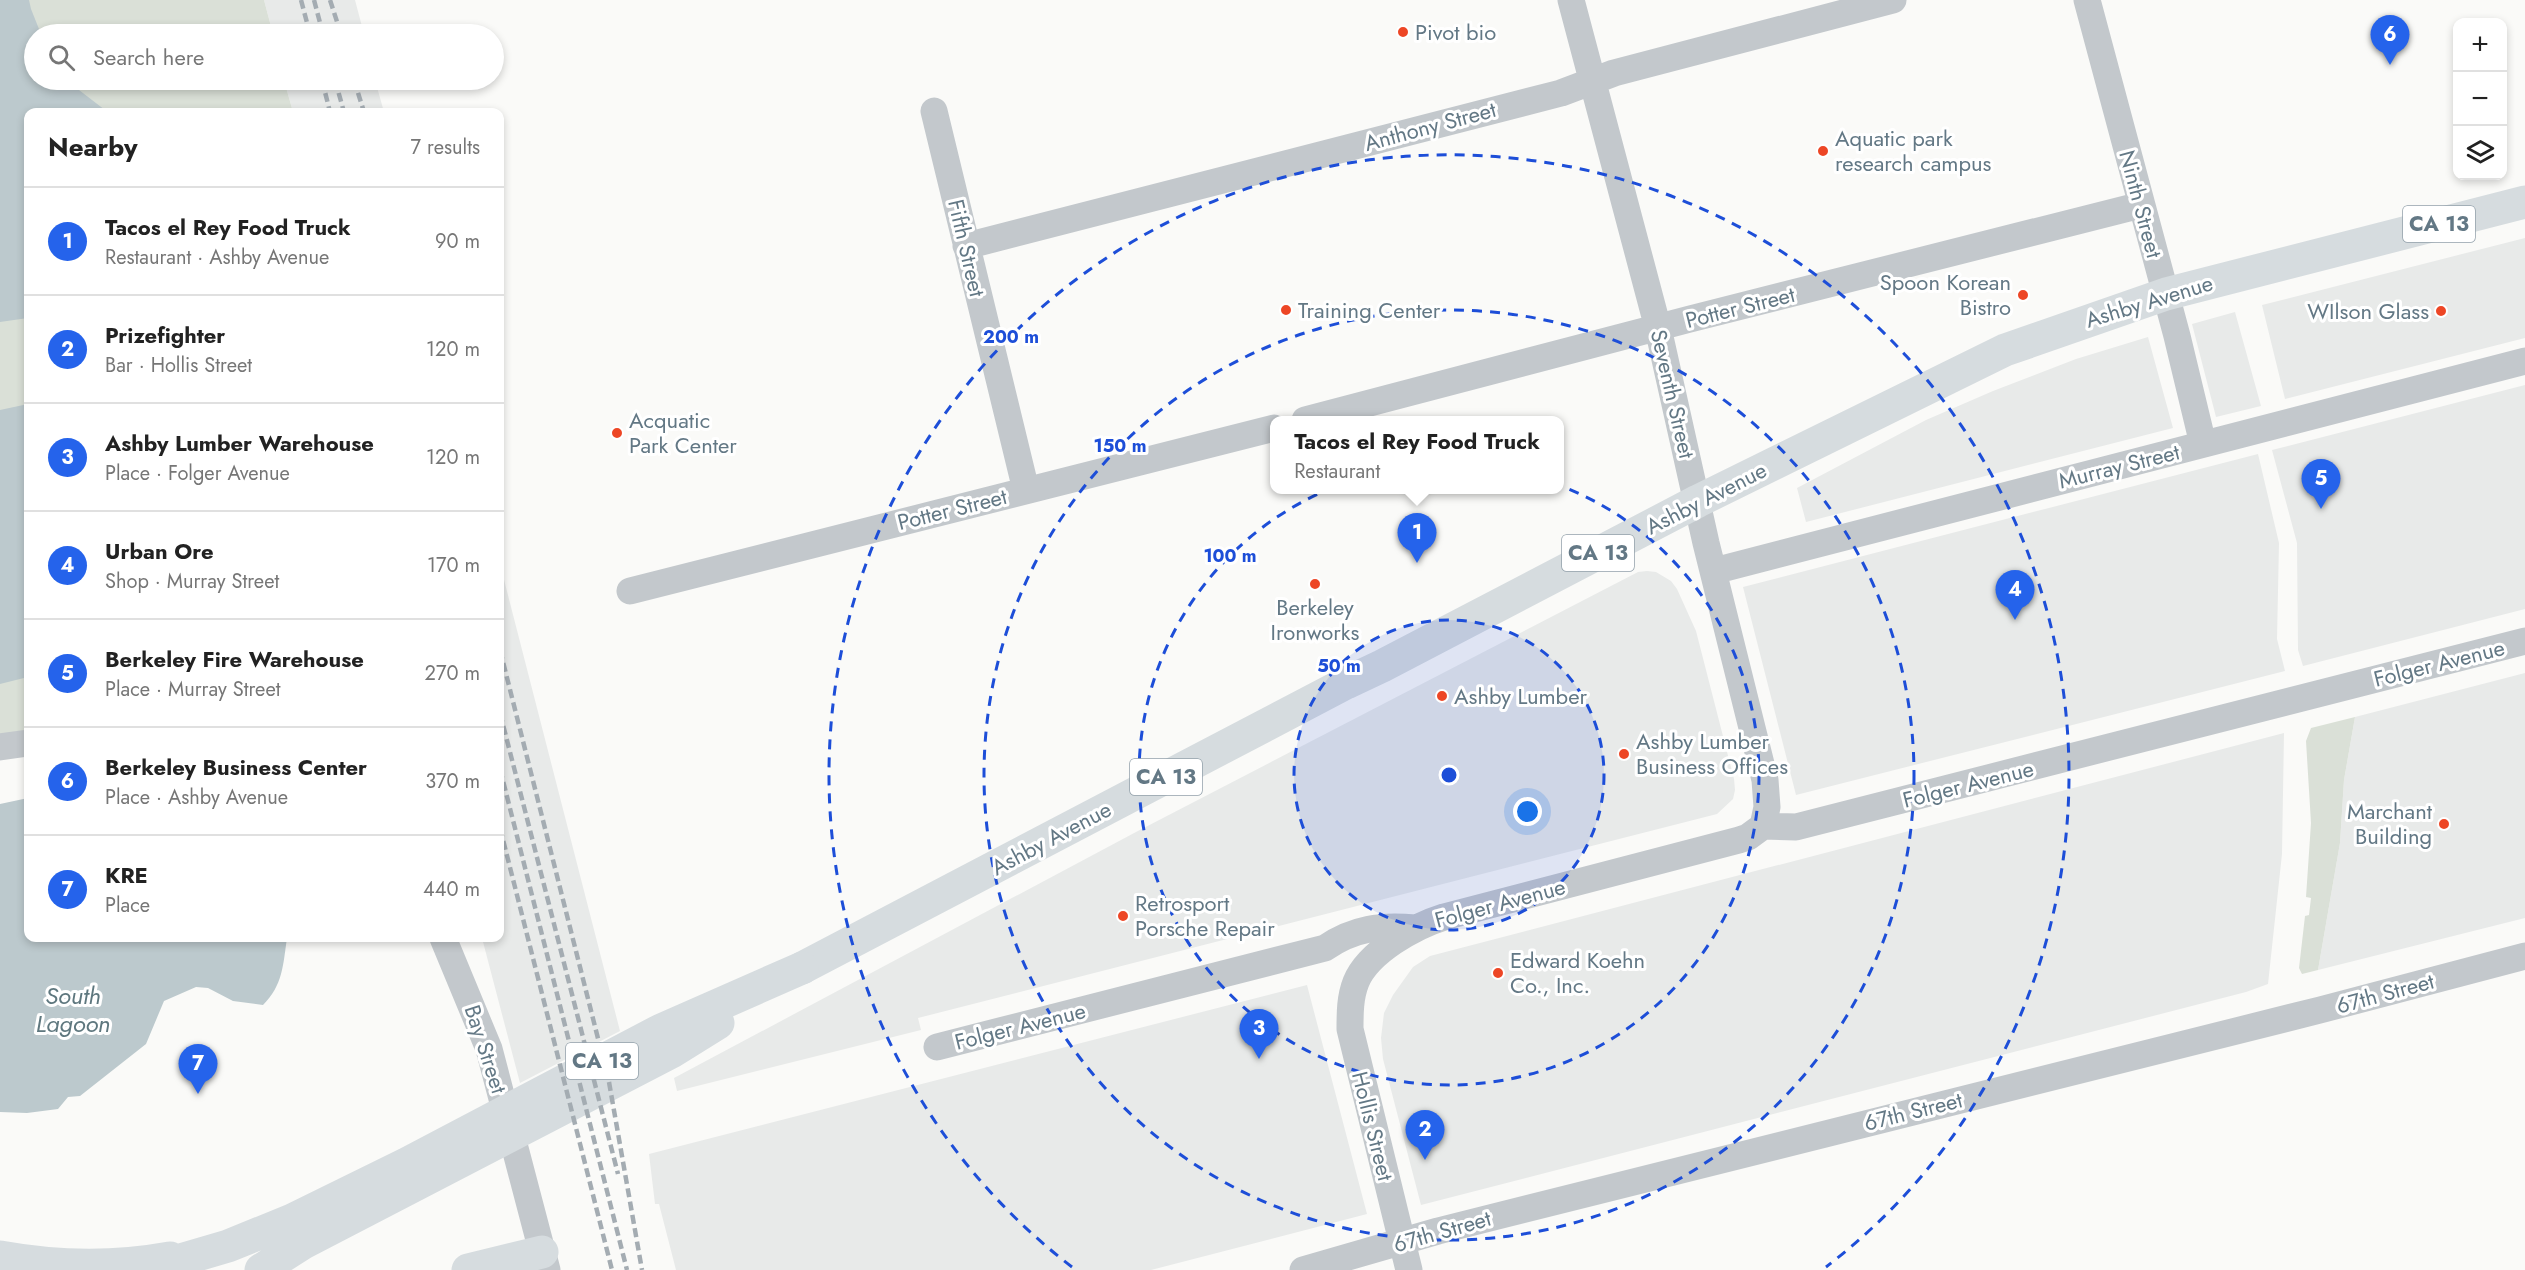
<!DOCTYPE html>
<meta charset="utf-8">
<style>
body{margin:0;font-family:Jost,sans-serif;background:#f6f6f6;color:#222}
.controls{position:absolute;right:18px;top:18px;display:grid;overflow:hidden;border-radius:12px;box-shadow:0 3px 9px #0003}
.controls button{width:54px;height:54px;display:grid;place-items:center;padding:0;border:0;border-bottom:2px solid #e0e0e0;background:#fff;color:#222;font:30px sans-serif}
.you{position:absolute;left:1528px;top:812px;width:21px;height:21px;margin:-15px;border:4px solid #fff;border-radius:50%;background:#1a73e8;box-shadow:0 0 0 9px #1a73e833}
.badge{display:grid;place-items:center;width:39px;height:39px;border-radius:50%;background:#2563eb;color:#fff;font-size:20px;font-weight:700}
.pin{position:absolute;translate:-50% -50px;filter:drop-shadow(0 2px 3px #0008)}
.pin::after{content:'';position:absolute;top:32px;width:21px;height:18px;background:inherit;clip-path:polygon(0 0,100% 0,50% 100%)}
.popup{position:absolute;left:1270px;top:416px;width:294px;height:78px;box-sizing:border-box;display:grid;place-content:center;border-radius:12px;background:#fff;filter:drop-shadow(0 2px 4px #0005);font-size:20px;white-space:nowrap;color:#767676}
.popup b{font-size:22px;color:#222}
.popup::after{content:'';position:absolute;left:50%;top:100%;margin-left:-12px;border:12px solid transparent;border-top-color:#fff}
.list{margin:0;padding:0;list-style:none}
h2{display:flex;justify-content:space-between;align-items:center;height:78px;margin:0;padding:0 24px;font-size:26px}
h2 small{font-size:20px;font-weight:400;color:#767676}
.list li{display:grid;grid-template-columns:39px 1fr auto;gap:18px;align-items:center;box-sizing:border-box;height:108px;padding:0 24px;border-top:2px solid #e0e0e0}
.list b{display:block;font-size:22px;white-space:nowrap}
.list p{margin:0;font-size:20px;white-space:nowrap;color:#767676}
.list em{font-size:20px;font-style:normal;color:#767676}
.icon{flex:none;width:33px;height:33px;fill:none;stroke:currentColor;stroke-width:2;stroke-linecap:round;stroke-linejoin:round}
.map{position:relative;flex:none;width:2525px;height:1270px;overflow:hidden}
.search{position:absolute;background:#fff;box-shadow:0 3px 9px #0003;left:24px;top:24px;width:480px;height:66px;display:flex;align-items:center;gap:15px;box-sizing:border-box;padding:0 21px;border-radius:33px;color:#767676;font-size:22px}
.panel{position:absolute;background:#fff;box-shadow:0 3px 9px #0003;left:24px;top:108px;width:480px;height:834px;border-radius:12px}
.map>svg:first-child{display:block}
.built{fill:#e8eae9}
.green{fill:#dae0d7}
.water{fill:#bcc9cd}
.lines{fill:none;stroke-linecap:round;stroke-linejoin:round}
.minor{stroke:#c3c8cc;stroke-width:27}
.major{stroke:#d6dcdf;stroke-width:33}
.highway{stroke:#d6dcdf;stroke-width:33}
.rail{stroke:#a4acb2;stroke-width:4.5;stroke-dasharray:9 4.5;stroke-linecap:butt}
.ring{fill:none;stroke:#1d4ed8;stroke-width:3;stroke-dasharray:10 8}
.poi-dot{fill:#ed4625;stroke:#fff;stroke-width:2}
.labels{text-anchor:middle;stroke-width:6;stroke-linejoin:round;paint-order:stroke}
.shield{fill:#fff;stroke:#92a0aa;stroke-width:1.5}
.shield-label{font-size:21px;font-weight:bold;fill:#637885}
.poi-label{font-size:22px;fill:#637885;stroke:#fff;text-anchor:start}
.street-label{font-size:22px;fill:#637885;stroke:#fff}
.water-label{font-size:24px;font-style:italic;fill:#5e777e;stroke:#fff}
.centre{fill:#1d4ed8;stroke:#fff;stroke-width:3}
.ring-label{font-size:18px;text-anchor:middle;font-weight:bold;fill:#1d4ed8;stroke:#fff;stroke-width:6;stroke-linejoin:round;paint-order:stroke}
</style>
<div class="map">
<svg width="2525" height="1270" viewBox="0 0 2525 1270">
<rect width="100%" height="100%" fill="#fafaf8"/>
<path class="built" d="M264 0H355L364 34H273Z
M284 80H375L384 112H293Z
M2525 238V338L2285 399 2262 305Z
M2235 312 2261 406 2216 417 2192 324Z
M2148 337 2173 428 1806 522 1797 488 1926 420 1993 391 2076 359Z
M2525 385V609L2303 666 2298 650 2297 543 2272 450Z
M2258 454 2279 543 2277 639 2285 671 1796 795 1743 587Z
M500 564 620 1031 520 1083 482 938H500Z
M1647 571 1656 572 1671 581 1677 589 1696 631 1734 779 1735 790 1733 799 1717 814 918 1018 921 1030 677 1091 674 1078 1136 832 1638 572Z
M2525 673V918L2318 970 2340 843 2344 780 2355 717Z
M2284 733 2282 854 2268 984 2246 992 1421 1205 1383 1059 1381 1038 1384 1013 1393 995 1413 967 1430 956Z
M1307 985 1367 1214 1151 1270H676L659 1204H655L649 1154Z"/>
<path class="green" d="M0 0H264L273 34H34V80H284L293 112H28V730L0 735Z
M2355 717 2344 780 2340 843 2318 970 2302 974 2299 968 2305 916 2309 915 2311 898 2306 897 2311 823 2306 741 2311 728Z"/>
<path class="water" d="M0 0H29L31 9 41 34H34V80H66L105 110 127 112H28V318L0 322Z
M28 404V677L0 684V410Z
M28 798V938H287C283 965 283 985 263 1005L233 1001 208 988 196 987 164 1001 146 1044 80 1096 68 1097 58 1109 27 1113 0 1112V804Z"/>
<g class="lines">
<path class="minor" d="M1571 0 1658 328 1706 543 1765 780 1767 807 1763 826
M2087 0 2177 336 2203 444
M934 111 1026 490
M966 246 1561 93 1614 73 1893 0
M1305 420 1690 319 2141 205
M1714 571 2525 361
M630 591 1274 428
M0 747 28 743
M443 938 489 1049 547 1270
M937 1047 1325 948C1354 928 1381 925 1415 928
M1303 1270 1438 1231 2320 1010 2525 956
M1409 1270 1350 1029C1350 1013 1350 997 1356 982 1368 952 1415 926 1444 917L1739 840 1748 837 1763 826 1796 827 2525 641"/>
<path class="major" d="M802 968 1346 683 1382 666 1698 501 2005 350 2166 294 2525 202"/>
<path class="highway" d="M0 1257C55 1267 115 1268 170 1258
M146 1270 228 1246 292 1220 406 1164 661 1030 802 968
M261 1270 303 1243 673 1051 718 1023
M468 1270 542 1252"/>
<path class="rail" d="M301 0 310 34
M314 0 323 34
M330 0 341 34
M322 80 330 112
M335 80 344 112
M354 80 364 112
M500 650 609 1082 642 1270
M500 713 618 1174
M500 769 627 1270
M500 828 612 1270"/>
</g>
<circle cx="1449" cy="775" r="155" fill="#1d4ed8" fill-opacity=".12"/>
<g class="ring">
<circle cx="1449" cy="775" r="155"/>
<circle cx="1449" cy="775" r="310"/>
<circle cx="1449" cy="775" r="465"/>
<path d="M1072 1267A620 620 0 1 1 1826 1267"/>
</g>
<g class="poi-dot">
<circle cx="1403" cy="32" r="6"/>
<circle cx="1823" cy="151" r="6"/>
<circle cx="2023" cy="295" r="6"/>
<circle cx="1286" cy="310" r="6"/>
<circle cx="2441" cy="311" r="6"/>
<circle cx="617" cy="433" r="6"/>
<circle cx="1315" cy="584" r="6"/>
<circle cx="1442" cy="696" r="6"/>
<circle cx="1624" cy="754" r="6"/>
<circle cx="2444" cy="824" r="6"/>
<circle cx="1123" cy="916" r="6"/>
<circle cx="1498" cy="973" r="6"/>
</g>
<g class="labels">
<g class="shield">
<rect x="2403" y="206" width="72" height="36" rx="4.5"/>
<rect x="1562" y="535" width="72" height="36" rx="4.5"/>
<rect x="1130" y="759" width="72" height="36" rx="4.5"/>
<rect x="566" y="1043" width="72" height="36" rx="4.5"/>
</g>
<g class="shield-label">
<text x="2439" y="231">CA 13</text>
<text x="1598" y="560">CA 13</text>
<text x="1166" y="784">CA 13</text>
<text x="602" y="1068">CA 13</text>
</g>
<g class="poi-label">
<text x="1415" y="40">Pivot bio</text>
<text x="1835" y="146">Aquatic park<tspan x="1835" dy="25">research campus</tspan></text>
<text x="2011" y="290" text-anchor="end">Spoon Korean<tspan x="2011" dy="25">Bistro</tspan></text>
<text x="1298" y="318">Training Center</text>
<text x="2429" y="319" text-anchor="end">WIlson Glass</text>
<text x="629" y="428">Acquatic<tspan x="629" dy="25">Park Center</tspan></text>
<text x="1315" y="615" text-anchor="middle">Berkeley<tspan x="1315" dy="25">Ironworks</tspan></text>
<text x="1454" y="704">Ashby Lumber</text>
<text x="1636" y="749">Ashby Lumber<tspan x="1636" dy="25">Business Offices</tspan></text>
<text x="2432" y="819" text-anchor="end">Marchant<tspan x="2432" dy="25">Building</tspan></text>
<text x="1135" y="911">Retrosport<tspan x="1135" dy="25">Porsche Repair</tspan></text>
<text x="1510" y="968">Edward Koehn<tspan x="1510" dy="25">Co., Inc.</tspan></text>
</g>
<g class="street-label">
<text transform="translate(1430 126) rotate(-15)" y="8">Anthony Street</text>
<text transform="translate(2141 204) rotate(75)" y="8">Ninth Street</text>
<text transform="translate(967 248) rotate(77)" y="8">Fifth Street</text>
<text transform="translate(2149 301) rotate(-17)" y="8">Ashby Avenue</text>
<text transform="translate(1740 307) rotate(-14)" y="8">Potter Street</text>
<text transform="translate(1673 394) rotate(77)" y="8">Seventh Street</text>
<text transform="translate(2119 466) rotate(-14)" y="8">Murray Street</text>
<text transform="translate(1706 498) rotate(-27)" y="8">Ashby Avenue</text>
<text transform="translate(952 509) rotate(-14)" y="8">Potter Street</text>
<text transform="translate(2439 663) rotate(-14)" y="8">Folger Avenue</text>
<text transform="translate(1968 784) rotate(-14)" y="8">Folger Avenue</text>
<text transform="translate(1051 838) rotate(-28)" y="8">Ashby Avenue</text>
<text transform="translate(1500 903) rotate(-15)" y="8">Folger Avenue</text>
<text transform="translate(2385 993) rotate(-15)" y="8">67th Street</text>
<text transform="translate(1020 1026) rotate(-14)" y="8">Folger Avenue</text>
<text transform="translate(486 1049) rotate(72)" y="8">Bay Street</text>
<text transform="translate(1913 1111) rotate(-14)" y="8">67th Street</text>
<text transform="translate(1373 1126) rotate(76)" y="8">Hollis Street</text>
<text transform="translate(1442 1231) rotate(-16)" y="8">67th Street</text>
</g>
<g class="water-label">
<text x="73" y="1004">South<tspan x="73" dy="28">Lagoon</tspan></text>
</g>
</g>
<circle cx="1449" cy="775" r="9" class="centre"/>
<g class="ring-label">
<text x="1011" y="343">200 m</text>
<text x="1120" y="452">150 m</text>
<text x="1230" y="562">100 m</text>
<text x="1339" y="672">50 m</text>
</g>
</svg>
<div class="controls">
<button>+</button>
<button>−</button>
<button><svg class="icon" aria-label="layers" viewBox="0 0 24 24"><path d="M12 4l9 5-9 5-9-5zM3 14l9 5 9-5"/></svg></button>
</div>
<div class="you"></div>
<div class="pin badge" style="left:1417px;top:563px">1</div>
<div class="popup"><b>Tacos el Rey Food Truck</b>Restaurant</div>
<div class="pin badge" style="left:1425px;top:1160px">2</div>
<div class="pin badge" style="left:1259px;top:1059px">3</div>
<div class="pin badge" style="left:2015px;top:620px">4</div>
<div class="pin badge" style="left:2321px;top:509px">5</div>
<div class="pin badge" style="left:2390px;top:65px">6</div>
<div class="pin badge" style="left:198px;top:1094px">7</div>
<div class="search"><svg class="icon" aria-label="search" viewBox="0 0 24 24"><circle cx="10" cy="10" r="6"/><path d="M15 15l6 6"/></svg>Search here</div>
<section class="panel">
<h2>Nearby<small>7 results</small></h2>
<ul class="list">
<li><span class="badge">1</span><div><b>Tacos el Rey Food Truck</b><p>Restaurant · Ashby Avenue</p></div><em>90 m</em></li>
<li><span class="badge">2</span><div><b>Prizefighter</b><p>Bar · Hollis Street</p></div><em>120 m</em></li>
<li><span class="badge">3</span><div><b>Ashby Lumber Warehouse</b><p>Place · Folger Avenue</p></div><em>120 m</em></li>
<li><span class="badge">4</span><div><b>Urban Ore</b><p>Shop · Murray Street</p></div><em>170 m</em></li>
<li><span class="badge">5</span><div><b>Berkeley Fire Warehouse</b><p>Place · Murray Street</p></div><em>270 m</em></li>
<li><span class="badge">6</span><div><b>Berkeley Business Center</b><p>Place · Ashby Avenue</p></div><em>370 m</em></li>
<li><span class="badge">7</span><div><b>KRE</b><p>Place</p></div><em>440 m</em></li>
</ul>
</section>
</div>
